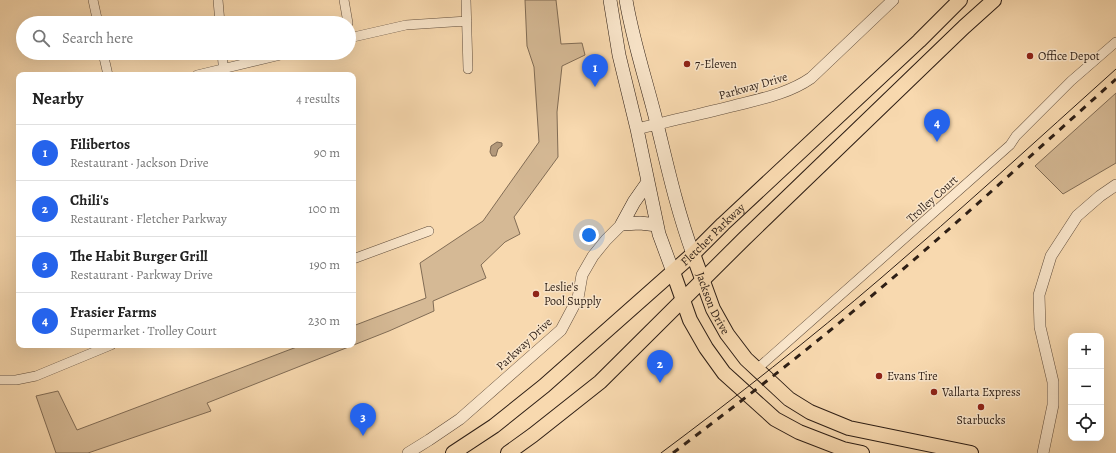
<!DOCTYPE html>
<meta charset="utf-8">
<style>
body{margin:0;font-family:Alegreya,serif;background:#f2f2f2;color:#222}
.controls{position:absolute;right:12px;bottom:12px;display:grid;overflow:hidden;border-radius:8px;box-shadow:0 4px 16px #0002}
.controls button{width:36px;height:36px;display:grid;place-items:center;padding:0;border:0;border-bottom:1px solid #e0e0e0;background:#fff;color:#222;font:20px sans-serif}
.you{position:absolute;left:589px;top:235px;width:14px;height:14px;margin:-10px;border:3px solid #fff;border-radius:50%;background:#1a73e8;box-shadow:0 0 0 6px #1a73e833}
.badge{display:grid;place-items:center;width:26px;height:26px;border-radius:50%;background:#2563eb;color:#fff;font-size:13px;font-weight:700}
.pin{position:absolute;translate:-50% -33px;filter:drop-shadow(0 1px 2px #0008)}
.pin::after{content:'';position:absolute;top:21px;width:14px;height:12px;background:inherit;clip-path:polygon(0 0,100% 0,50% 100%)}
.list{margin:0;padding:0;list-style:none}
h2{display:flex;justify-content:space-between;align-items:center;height:52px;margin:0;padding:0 16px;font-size:17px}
h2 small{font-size:13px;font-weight:400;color:#767676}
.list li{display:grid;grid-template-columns:26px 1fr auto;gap:12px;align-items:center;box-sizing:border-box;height:56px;padding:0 16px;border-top:1px solid #e0e0e0}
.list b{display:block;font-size:15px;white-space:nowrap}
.list p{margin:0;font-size:13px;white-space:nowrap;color:#767676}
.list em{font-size:13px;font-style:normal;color:#767676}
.icon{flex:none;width:22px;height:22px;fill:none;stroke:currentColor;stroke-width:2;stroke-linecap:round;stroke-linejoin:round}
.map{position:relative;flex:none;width:1116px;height:453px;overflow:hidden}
.search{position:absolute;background:#fff;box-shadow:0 4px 16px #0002;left:16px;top:16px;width:340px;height:44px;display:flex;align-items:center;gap:10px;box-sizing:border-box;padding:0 14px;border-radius:22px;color:#767676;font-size:15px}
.panel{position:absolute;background:#fff;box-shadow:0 4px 16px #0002;left:16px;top:72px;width:340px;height:276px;border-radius:8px}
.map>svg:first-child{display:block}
.green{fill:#d5b995;stroke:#816c55}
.water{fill:#b3997b;stroke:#7d6852}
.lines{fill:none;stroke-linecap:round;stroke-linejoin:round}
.minor-casing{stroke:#604d3c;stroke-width:10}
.tertiary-casing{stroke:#604d3c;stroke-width:12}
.secondary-casing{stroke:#2d1e15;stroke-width:14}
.primary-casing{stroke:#2d1e15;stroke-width:16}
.minor{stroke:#fae6cb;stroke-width:9}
.tertiary{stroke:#fae6cb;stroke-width:11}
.secondary{stroke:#fae6cb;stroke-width:13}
.primary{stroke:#f8d9af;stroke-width:14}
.tram{stroke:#2d1e15;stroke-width:1}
.rail{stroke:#2d1e15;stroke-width:3;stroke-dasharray:7 7;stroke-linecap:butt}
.poi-dot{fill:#8f2418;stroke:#fae6cb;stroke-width:1.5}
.labels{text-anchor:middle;stroke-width:3;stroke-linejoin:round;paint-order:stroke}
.poi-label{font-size:12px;fill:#2d1e15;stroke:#fae6cb;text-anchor:start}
.street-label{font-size:12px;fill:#2d1e15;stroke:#fae6cb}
</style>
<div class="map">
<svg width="1116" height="453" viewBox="0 0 1116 453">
<rect width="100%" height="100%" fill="#f8d9af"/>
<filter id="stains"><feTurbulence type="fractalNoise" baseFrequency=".005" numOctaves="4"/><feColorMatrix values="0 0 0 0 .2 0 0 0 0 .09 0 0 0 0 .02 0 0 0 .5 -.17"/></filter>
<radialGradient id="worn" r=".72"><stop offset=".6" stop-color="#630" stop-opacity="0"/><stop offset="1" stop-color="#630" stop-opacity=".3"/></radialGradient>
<path class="green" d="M525 0H556L561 44 582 43 585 55 562 66 557 112 558 157 514 217 520 234 505 242 481 265 486 278 433 301 434 311 389 331 207 403 211 411 88 453H56L36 396 58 391 77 430 302 345H353V326L426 298 420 263 483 221 539 142 534 67 527 46Z
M1116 93V163L1063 194 1035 166Z"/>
<path class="water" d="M497 142 502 143V146L498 149 496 156H492L490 152 491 146Z"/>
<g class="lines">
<g class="minor-casing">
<path id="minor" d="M93 0 98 23
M218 0 220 23
M344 0 348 23
M466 0 468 69
M349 38 406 25 467 21
M103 53 108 75
M222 53 224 74
M197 75 289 53
M353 259 429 231
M757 369 1010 145 1016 136 1071 81 1116 42
M0 380H16L36 376 111 345"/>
</g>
<g class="tertiary-casing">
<path id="tertiary" d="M637 129C669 121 701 114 733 106 760 99 788 94 811 78L893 0
M408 453 429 440 460 419 561 330 578 298 582 275 593 256 606 240 622 224
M1043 453 1053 405V382L1040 327 1039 295 1051 256 1077 216 1100 196 1116 185"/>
</g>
<g class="secondary-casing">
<path id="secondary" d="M610 0 619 55 637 129 659 234 673 272
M626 0C633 42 647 83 657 124 668 169 677 210 693 254
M622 224 634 202 648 182
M622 224 640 223 657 225"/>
</g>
<g class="primary-casing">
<g id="primary">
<path id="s1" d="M693 254 713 309 727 334 746 359 789 399 810 412 849 428 971 453"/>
<path d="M673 272 690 320 706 348 724 373 775 419 799 432 843 449 862 453"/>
<path id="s2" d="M453 453 494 426 544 386 693 254 723 224 919 41 960 0"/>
<path d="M508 453 533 435 600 382 744 239 964 27 994 0"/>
</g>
</g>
<use href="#minor" class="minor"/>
<use href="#tertiary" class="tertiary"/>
<use href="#secondary" class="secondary"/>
<use href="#primary" class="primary"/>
<path class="tram" d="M661 453C736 397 810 339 881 278 961 210 1038 139 1116 69"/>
<path class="rail" d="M673 453C735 406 796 359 856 309 945 235 1030 156 1116 79"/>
</g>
<g class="poi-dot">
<circle cx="1030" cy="56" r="4"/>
<circle cx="687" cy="64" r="4"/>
<circle cx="536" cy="294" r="4"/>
<circle cx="879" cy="376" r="4"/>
<circle cx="934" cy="392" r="4"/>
<circle cx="981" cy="407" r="4"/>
</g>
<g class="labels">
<g class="poi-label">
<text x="1038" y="60">Office Depot</text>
<text x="695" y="68">7-Eleven</text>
<text x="544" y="291">Leslie's<tspan x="544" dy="14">Pool Supply</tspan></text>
<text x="887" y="380">Evans Tire</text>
<text x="942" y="396">Vallarta Express</text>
<text x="981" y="424" text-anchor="middle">Starbucks</text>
</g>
<g class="street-label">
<text transform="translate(753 86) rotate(-16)" y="4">Parkway Drive</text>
<text transform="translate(932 199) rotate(-42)" y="4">Trolley Court</text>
<text dy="4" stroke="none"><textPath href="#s2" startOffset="340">Fletcher Parkway</textPath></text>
<text dy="4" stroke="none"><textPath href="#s1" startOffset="53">Jackson Drive</textPath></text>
<text transform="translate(524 344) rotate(-43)" y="4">Parkway Drive</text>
</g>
</g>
<rect width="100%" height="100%" filter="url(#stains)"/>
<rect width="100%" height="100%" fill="url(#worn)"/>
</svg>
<div class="controls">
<button>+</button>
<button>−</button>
<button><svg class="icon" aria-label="locate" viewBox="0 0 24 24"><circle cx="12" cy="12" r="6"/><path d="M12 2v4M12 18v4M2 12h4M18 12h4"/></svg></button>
</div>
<div class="you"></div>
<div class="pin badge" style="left:595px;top:87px">1</div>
<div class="pin badge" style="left:660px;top:383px">2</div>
<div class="pin badge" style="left:363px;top:436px">3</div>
<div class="pin badge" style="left:937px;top:142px">4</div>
<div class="search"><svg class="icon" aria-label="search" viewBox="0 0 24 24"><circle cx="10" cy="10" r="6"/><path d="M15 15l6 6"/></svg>Search here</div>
<section class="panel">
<h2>Nearby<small>4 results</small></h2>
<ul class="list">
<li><span class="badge">1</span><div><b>Filibertos</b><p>Restaurant · Jackson Drive</p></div><em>90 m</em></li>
<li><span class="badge">2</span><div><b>Chili's</b><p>Restaurant · Fletcher Parkway</p></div><em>100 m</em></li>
<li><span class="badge">3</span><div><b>The Habit Burger Grill</b><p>Restaurant · Parkway Drive</p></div><em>190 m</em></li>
<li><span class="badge">4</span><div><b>Frasier Farms</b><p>Supermarket · Trolley Court</p></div><em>230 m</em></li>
</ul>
</section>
</div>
